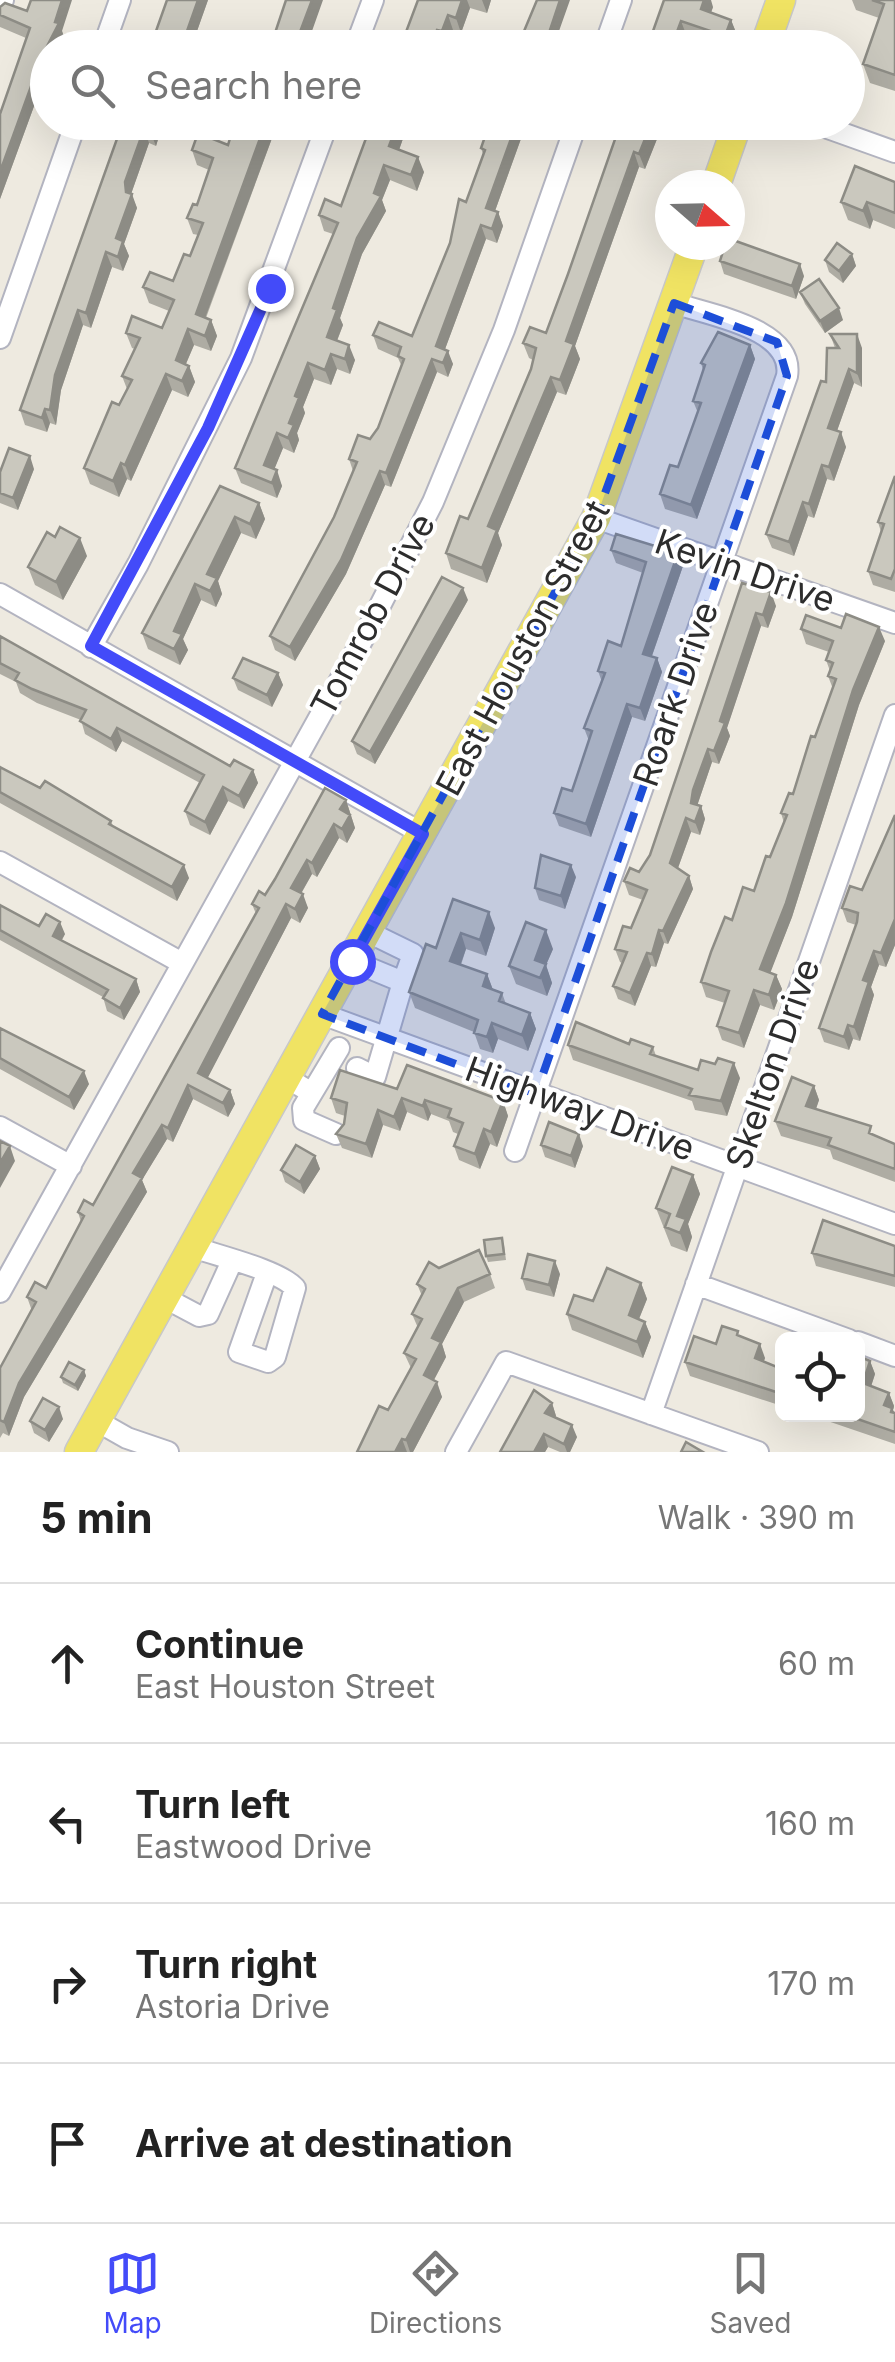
<!DOCTYPE html>
<meta charset="utf-8">
<style>
body{margin:0;font-family:Inter,sans-serif;background:#f6f6f6;color:#222}
.controls{position:absolute;right:30px;bottom:30px;display:grid;overflow:hidden;border-radius:15px;box-shadow:0 10px 40px #0002}
.controls button{width:90px;height:90px;display:grid;place-items:center;padding:0;border:0;border-bottom:2px solid #e0e0e0;background:#fff;color:#222;font:50px sans-serif}
.compass{position:absolute;left:655px;top:170px;width:90px;height:90px;border-radius:50%;background:#fff;box-shadow:0 10px 40px #0002;rotate:110deg}
.stop{position:absolute;width:30px;height:30px;margin:-22px;border:8px solid #434bf9;border-radius:50%;background:#fff}
.stop.end{background:#434bf9;border-color:#fff;box-shadow:0 2px 10px #0008}
.list{margin:0;padding:0;list-style:none}
h2{display:flex;justify-content:space-between;align-items:center;height:130px;margin:0;padding:0 40px;font-size:42px}
h2 small{font-size:32px;font-weight:400;color:#767676}
.list li{display:grid;grid-template-columns:65px 1fr auto;gap:30px;align-items:center;box-sizing:border-box;height:160px;padding:0 40px;border-top:2px solid #e0e0e0}
.list b{display:block;font-size:38px;white-space:nowrap}
.list p{margin:0;font-size:32px;white-space:nowrap;color:#767676}
.list em{font-size:32px;font-style:normal;color:#767676}
.icon{flex:none;width:55px;height:55px;fill:none;stroke:currentColor;stroke-width:2;stroke-linecap:round;stroke-linejoin:round}
.map{position:relative;flex:none;width:895px;height:1452px;overflow:hidden}
.search{position:absolute;background:#fff;box-shadow:0 10px 40px #0002;left:30px;right:30px;top:30px;height:110px;display:flex;align-items:center;gap:25px;box-sizing:border-box;padding:0 35px;border-radius:55px;color:#767676;font-size:38px}
.sheet{height:770px;background:#fff}
nav{display:flex;justify-content:space-around;align-items:center;box-sizing:border-box;height:140px;border-top:2px solid #e0e0e0;background:#fff;font-size:28px;color:#767676}
nav a{display:grid;justify-items:center;gap:5px}
nav .on{color:#434bf9}
.map>svg:first-child{display:block}
.lines{fill:none;stroke-linecap:round;stroke-linejoin:round}
.minor-casing{stroke:#b3b4c0;stroke-width:24}
.major-casing{stroke:#c8c8c8;stroke-width:31}
.minor{stroke:#fff;stroke-width:20}
.major{stroke:#f0e363;stroke-width:28}
.wall{fill:#aeaca3}
.shaded-wall{fill:#8d8c85}
.building{fill:#cac8be;stroke:#8d8c85;stroke-width:2.5}
.route{stroke:#434bf9;stroke-width:12}
.marked{fill:#1d4ed8;fill-opacity:0.2;stroke:#1d4ed8;stroke-width:8;stroke-dasharray:20 12;stroke-linejoin:round}
.labels{text-anchor:middle;stroke-width:8;stroke-linejoin:round;paint-order:stroke}
.street-label{font-size:35px;fill:#2d2d2d;stroke:#fff}
</style>
<div class="map">
<svg width="895" height="1452" viewBox="0 0 895 1452">
<rect width="100%" height="100%" fill="#eeeae0"/>
<g class="lines">
<g class="minor-casing">
<path id="minor" d="M0 7 3 0
M103 48 120 0
M355 48 373 0
M604 48 621 0
M811 122 895 152
M0 338 76 122
M596 518 895 623
M0 594 423 834
M91 647 138 564 241 358 328 122
M0 862 182 963
M368 932 413 954 403 982
M352 961 403 982 375 1077 357 1068
M322 1014 895 1224
M287 1078 312 1093 303 1108 304 1120 336 1134
M312 1093 339 1048
M0 1127 71 1166
M515 1151 787 376C795 328 708 315 674 303
M193 1247C218 1256 279 1270 295 1288L275 1357 268 1362 239 1352 267 1273
M696 1284 849 1340
M0 1292 364 637 433 502 504 330 577 122
M165 1298 199 1316 208 1314 232 1261
M858 1342 895 1356
M651 1414 895 715
M97 1421 127 1438 168 1452
M456 1452 506 1362 758 1452"/>
</g>
<g class="major-casing">
<path id="major" d="M764 48 781 0
M716 185 738 122
M79 1452 596 518 694 245"/>
</g>
<use href="#minor" class="minor"/>
<use href="#major" class="major"/>
</g>
<path class="wall" d="M167 0H208L191 48 185 46 184 48H150Z
M418 0H491L487 13 470 8 461 33 453 30 447 47 442 45V48H400Z
M664 0 713 7 711 13 731 20 737 35 732 48H720L687 37 683 48H647Z
M852 0H895V91L870 83 863 64 879 18 856 10Z
M0 7 62 31 64 37 58 48H48V68L0 199V114L26 38 0 27Z
M123 122 157 124 160 133 156 146 149 143 131 194 137 208 124 244 129 256 123 271 112 267 91 328 83 325 61 390 56 425 50 423 47 432 25 425 20 410Z
M235 122H278L206 318 211 320 217 336 211 351 194 345 186 364 189 366 195 382 188 397 172 390 131 481 127 479 119 497 90 484 84 468 127 389 122 376 135 349 132 348 126 333 162 328 169 311 149 303 143 287 173 281 190 256 198 235 193 234 187 218 197 205 209 170 197 165 192 150 228 145Z
M372 122H424L418 138 405 133 399 150 424 172 417 191 390 180 382 200 386 211 362 254 340 318 343 325 337 341 355 360 350 374 337 369 331 385 314 379 303 407 305 413 297 433 299 440 294 453 283 448 274 469 282 486 277 498 241 483 235 468 333 234 324 231 319 215 341 206Z
M490 122H527L495 211 498 212 503 226 497 243 486 239 445 349 453 364 448 377 437 372 391 487 385 485 346 574 295 661 275 650 270 636 334 517 353 471 349 459 370 439 378 428 402 367 398 358 378 349 373 335 412 336 466 202 483 154 481 148Z
M616 122H654L652 126 657 139 645 169 639 167 575 346 580 359 566 395 557 392 498 533 502 545 487 583 451 569 446 553 468 519 531 369 533 360 529 358 523 343 546 333 568 274 619 129Z
M895 182V229L873 220 870 229 848 220 841 202Z
M852 254 856 266 843 283 829 272 825 260Z
M720 261 804 276 796 299 724 274Z
M800 292 843 320 825 333 805 304Z
M830 334 862 348V387L854 383 837 431 846 447 834 481 827 479 814 518 808 516 794 556 772 548 766 534 826 382 835 348Z
M750 345 755 359 697 519 665 509 660 494 678 467 698 413 693 401 703 370 701 363Z
M34 469 18 510 0 503V472Z
M895 476V592L873 585 868 571 881 532 878 522Z
M220 486 259 503 265 519 256 539 241 533 218 581 222 594 216 607 201 600 183 639 188 650 180 665 148 649 142 633Z
M611 550 678 553 683 566 652 656 657 658 662 672 645 721 632 717 591 837 559 826 554 813 572 791 589 741 584 728 602 682 598 671 621 646 643 573 616 563Z
M87 556 63 600 35 585 28 567Z
M742 583 776 606 768 628 761 626 727 728 730 736 719 764 712 762 698 803 697 805 701 806 705 819 700 835 691 832 678 868 689 876 693 889 668 944 664 943 656 967 651 966 635 1006 618 999 613 986 622 963 620 962 615 949 631 928 643 900 629 895 624 881 639 872 650 855Z
M468 600 375 764 357 754 352 741Z
M841 628 885 641 859 705 792 917 770 972 776 975 782 989 774 1010 760 1005 744 1048 722 1040 717 1026 725 1003 706 997 701 982 732 920 754 891 770 857 784 823 781 813 793 794 833 689 828 676 830 671 826 660 829 652 806 644 801 629Z
M0 636 230 766 253 770 258 783 244 809 228 801 210 835 190 825 185 811 200 783 122 741 116 752 85 734 81 720 37 703 20 693 16 682 0 674Z
M278 673 283 685 272 707 238 690 233 678Z
M0 767 111 821 113 826 189 878 177 901 0 803Z
M346 800 355 828 347 843 339 838 317 877 312 874 301 894 308 908 300 923 291 918 207 1078 230 1090 235 1104 228 1117 193 1099 173 1142 167 1139 142 1180 147 1192 24 1397 9 1436 3 1433 0 1438V1368L32 1311 27 1297 46 1288 81 1222 78 1212 93 1205 256 914 252 904 265 895Z
M895 815V945L886 967 879 965 871 987 874 995 860 1041 853 1039 849 1050 824 1042 819 1028 856 925 847 922 842 908 862 890Z
M576 877 565 909 539 900 535 888Z
M453 899 495 928 486 956 466 949 461 965 487 974 493 990 502 993 506 1004 530 1013 536 1029 528 1051 498 1039 493 1053 480 1049 474 1032 415 1008 409 992 436 948Z
M0 905 39 926 65 934 62 940 136 979 140 992 124 1020 107 1011 103 997 0 940Z
M553 949 546 965 552 983 547 996 516 984 509 966Z
M0 1028 89 1084 74 1110 0 1069Z
M629 1044 653 1047 656 1056 698 1070 740 1078 727 1116 695 1110 692 1101 573 1060 568 1045Z
M814 1086 819 1100 816 1109 895 1144V1182L833 1159 830 1150 781 1136 775 1121Z
M397 1089 503 1101 508 1116 497 1147 490 1144 480 1169 459 1160 454 1146 458 1134 453 1132 449 1121 431 1114 428 1121 407 1112 400 1131 383 1125 372 1158 342 1148 336 1134 344 1124 345 1116 336 1113 331 1098Z
M541 1145 583 1146 575 1168 545 1157Z
M315 1156 320 1169 304 1194 285 1182 281 1170Z
M693 1175 700 1194 688 1224 692 1237 687 1252 671 1246 656 1208Z
M504 1245 506 1260 488 1262 486 1256Z
M895 1246V1287L816 1266 812 1253Z
M439 1268 490 1274 495 1288 464 1302 442 1344 446 1357 434 1380 442 1397 413 1452H357L388 1410 411 1368 404 1353 418 1328 412 1314 422 1296 417 1284Z
M560 1274 554 1297 526 1290 522 1278Z
M641 1283 647 1299 639 1319 645 1322 651 1337 643 1358 572 1330 567 1314 593 1301Z
M740 1337 765 1358 764 1361 782 1369V1406L690 1376 685 1362 716 1344Z
M870 1361 875 1374 871 1386 889 1393 894 1406 893 1410 895 1413V1444L807 1414H858Z
M84 1370 86 1376 78 1391 63 1383 61 1377Z
M552 1403 556 1416 555 1418 577 1437 570 1452H560L548 1447 545 1452H500Z
M63 1419 49 1442 34 1433 30 1421Z"/>
<path class="shaded-wall" d="M62 0H72L62 31 64 37 58 48H48V68L0 199V172Z
M198 0H208L191 48 186 34Z
M312 0H323L306 48H294Z
M462 0H467L470 8 461 33 456 18Z
M482 0H491L487 13Z
M560 0H570L553 48H544Z
M704 0H711L713 7 706 25 701 9Z
M448 15 453 30 447 47 442 31Z
M731 20 737 35 732 48H730L725 36Z
M681 21 687 37 683 48H671Z
M437 30 442 45V48H431Z
M180 32 185 46 184 48H173Z
M152 122H158L160 133 156 146 150 131Z
M266 122H278L201 329 196 314Z
M398 122H401L405 133 395 161 389 146Z
M413 122H424L418 138Z
M517 122H527L491 222 486 208Z
M649 122H654L652 126 657 139 645 169 639 154Z
M144 129 149 143 130 197 132 194 137 208 124 244 129 256 123 271 118 257 116 238 126 192 125 182Z
M634 152 639 167 575 346 580 359 566 395 560 380 566 341Z
M418 157 424 172 417 191 411 175Z
M384 165 390 180 382 200 386 211 362 254 340 318 343 325 332 353 327 337 333 308Z
M867 202 873 220 870 229 863 211Z
M498 212 503 226 497 243 492 229Z
M481 225 486 239 441 360 436 346Z
M106 252 112 267 91 328 86 313Z
M852 254 856 266 843 283 839 271Z
M800 264 804 276 796 299 792 286Z
M839 308 843 320 825 333 820 321Z
M78 310 83 325 61 390 56 425 50 410 55 375Z
M211 320 217 336 211 351 205 336Z
M188 329 194 345 181 375 176 360Z
M857 334 862 348V387L857 373Z
M349 345 355 360 350 374 345 359Z
M750 345 755 359 697 519 691 505Z
M448 351 453 364 448 377 443 363Z
M331 354 337 369 331 385 325 370Z
M432 359 437 372 391 487 386 473Z
M308 363 314 379 303 407 305 413 297 433 299 440 294 453 288 438 289 423 295 396Z
M189 366 195 382 188 397 182 381Z
M849 369 854 383 833 442 828 428Z
M166 374 172 390 131 481 125 465Z
M551 377 557 392 498 533 502 545 487 583 482 568 488 526Z
M45 409 50 423 47 432 42 418Z
M841 432 846 447 834 481 829 467Z
M277 433 283 448 270 480 264 465Z
M30 456 34 469 18 510 13 498Z
M121 463 127 479 119 497 113 481Z
M822 465 827 479 814 518 809 504Z
M277 470 282 486 277 498 272 483Z
M380 471 385 485 346 574 295 661 290 647Z
M803 502 808 516 794 556 789 542Z
M259 503 265 519 256 539 250 524Z
M235 517 241 533 218 581 222 594 216 607 210 591 207 574Z
M80 538 87 556 63 600 56 582Z
M678 553 683 566 648 667 643 654Z
M195 584 201 600 183 639 188 650 180 665 174 649V631Z
M463 588 468 600 375 764 370 752Z
M771 592 776 606 768 628 763 615Z
M756 613 761 626 727 728 730 736 719 764 714 751 720 721Z
M879 627 885 641 859 705 792 917 766 984 760 969 853 690Z
M657 658 662 672 645 721 640 708Z
M278 673 283 685 272 707 267 695Z
M627 704 632 717 591 837 586 824Z
M117 728 122 741 116 752 111 739Z
M708 749 712 762 698 803 696 816 691 803 693 790Z
M253 770 258 783 244 809 239 796Z
M223 787 228 801 210 835 205 822Z
M346 800 355 828 347 843 342 829 340 809Z
M701 806 705 819 700 835 695 822Z
M686 818 691 832 675 876 670 863Z
M334 824 339 838 317 877 312 863Z
M307 860 312 874 296 902 291 888Z
M184 865 189 878 177 901 172 887Z
M571 865 576 877 565 909 561 896Z
M689 876 693 889 668 944 663 931Z
M303 894 308 908 300 923 295 909Z
M286 904 291 918 203 1087 198 1073Z
M489 912 495 928 486 956 480 940Z
M895 919V945L886 967 881 953Z
M60 922 65 934 57 948 53 936Z
M546 930 553 949 546 965 552 983 547 996 535 960Z
M659 930 664 943 656 967 652 954Z
M461 933 466 949 456 977 450 961Z
M874 951 879 965 871 987 874 995 860 1041 854 1027 863 980Z
M647 953 651 966 635 1006 630 993Z
M487 974 493 990 483 986Z
M776 975 782 989 774 1010 769 995Z
M136 979 140 992 124 1020 120 1008Z
M754 990 760 1005 744 1048 739 1033Z
M530 1013 536 1029 528 1051 522 1035Z
M492 1023 498 1039 493 1053 487 1037Z
M848 1025 853 1039 849 1050 844 1037Z
M734 1063 740 1078 727 1116 721 1101Z
M84 1071 89 1084 74 1110 69 1097Z
M188 1085 193 1099 173 1142 168 1128Z
M814 1086 819 1100 812 1120 806 1106Z
M230 1090 235 1104 228 1117 223 1103Z
M402 1098 407 1112 400 1131 394 1117Z
M425 1100 431 1114 428 1121 423 1106Z
M503 1101 508 1116 497 1147 491 1132Z
M378 1110 383 1125 372 1158 366 1144Z
M162 1125 167 1139 142 1180 147 1192 24 1397 9 1436 4 1422 19 1383 133 1173Z
M484 1129 490 1144 480 1169 475 1154Z
M579 1134 583 1146 575 1168 571 1156Z
M10 1146 15 1161 0 1188V1163Z
M315 1156 320 1169 304 1194 300 1182Z
M693 1175 700 1194 688 1224 692 1237 687 1252 680 1233 677 1216Z
M555 1261 560 1274 554 1297 549 1285Z
M641 1283 647 1299 634 1331 629 1315Z
M458 1288 464 1302 442 1344 446 1357 429 1389 424 1375 432 1338Z
M645 1322 651 1337 643 1358 637 1342Z
M760 1344 765 1358 760 1371 755 1358Z
M870 1361 875 1374 868 1396 863 1383Z
M84 1370 86 1376 78 1391 75 1385Z
M437 1382 442 1397 413 1452H410L406 1440Z
M889 1393 894 1406 893 1410 895 1416 884 1405Z
M552 1403 556 1416 549 1426 545 1413Z
M59 1407 63 1419 49 1442 45 1430Z
M572 1425 577 1437 570 1452H567L564 1444Z
M544 1434 548 1447 545 1452H534Z
M402 1439 407 1452H395Z"/>
<path class="building" d="M31 0H62L55 22 59 23 42 56 0 172V114L30 28 0 15V7L5 3 27 11Z
M167 0H198L186 34 180 32 173 48H150Z
M286 0H312L294 48H270Z
M418 0H462L456 18 448 15 442 31 437 30 431 48H400Z
M537 0H560L544 48H517Z
M664 0H704L701 9 731 20 725 36 681 21 671 48H647Z
M872 0H895V75L863 64 884 4Z
M123 122H154L150 131 144 129 125 182 126 192 132 194 116 238 123 241 118 257 106 252 86 313 78 310 55 375 50 410 45 409 42 418 20 410Z
M235 122H266L196 314 211 320 205 336 188 329 176 360 189 366 182 381 166 374 125 465 121 463 113 481 84 468 112 402 119 405 132 380 122 376 140 338 126 333 132 316 162 328 174 300 143 287 150 272 173 281 184 254 190 256 203 223 187 218 193 204 197 205 213 158 192 150 198 133 228 145Z
M372 122H398L389 146 418 157 411 175 384 165 374 193 381 196 357 238 333 308 337 310 327 337 349 345 345 359 331 354 325 370 308 363 295 396 299 398 289 423 294 425 288 438 277 433 264 465 277 470 272 483 235 468 338 223 319 215 325 199 341 206Z
M490 122H517L486 208 498 212 492 229 481 225 436 346 448 351 443 363 432 359 386 473 380 471 341 560 290 647 270 636 334 517 357 462 349 459 358 435 370 439 378 428 404 359 398 356 401 347 373 335 379 322 412 336 450 243 459 199 466 202 485 150 481 148Z
M621 122 651 124 639 154 634 152 566 341 574 344 560 380 551 377 488 526 497 530 482 568 446 553 460 516 468 519 531 369 536 348 523 343 530 327 546 333 568 274Z
M855 166 895 182V213L867 202 863 211 841 202Z
M730 239 800 264 792 286 720 261 725 245H730Z
M837 243 852 254 839 271 825 260Z
M819 279 839 308 820 321 800 292Z
M718 332 750 345 691 505 660 494 670 465 678 467 701 403 693 401 705 365 701 363Z
M830 334H857V373L849 369 828 428 841 432 829 467 822 465 809 504 803 502 789 542 766 534 821 381 826 382 827 348H839Z
M9 448 30 456 13 498 0 493V472Z
M895 476V569L891 579 868 571 884 524 878 522Z
M220 486 259 503 250 524 235 517 207 574 217 578 210 591 195 584 174 631 182 634 174 649 142 633Z
M60 527 80 538 56 582 28 567 47 532 55 537Z
M616 534 678 553 643 654 657 658 640 708 627 704 586 824 554 813 562 788 572 791 592 731 584 728 605 673 598 671 608 641 621 646 646 562 611 550Z
M442 577 463 588 370 752 352 741Z
M742 583 771 592 763 615 756 613 720 721 725 723 714 751 708 749 693 790 691 803 701 806 695 822 686 818 670 863 689 876 663 931 659 930 652 954 647 953 630 993 613 986 627 952 615 949 623 926 631 928 647 890 624 881 630 868 639 872 650 855Z
M846 614 879 627 853 690 786 903 760 969 776 975 769 995 754 990 739 1033 717 1026 729 991 701 982 711 952 725 917 732 920 743 887 754 891 766 856 770 857 787 815 781 813 789 793 793 794 811 736 815 737 836 679 828 676 833 663 826 660 833 641 801 629 806 615 841 628Z
M0 636 230 766 234 760 253 770 239 796 223 787 205 822 185 811 204 775 117 728 111 739 80 721 86 710 32 689 15 680 19 673 0 663Z
M243 658 278 673 267 695 233 678Z
M0 767 40 788 45 781 111 821 109 824 184 865 172 887 0 792Z
M325 788 346 800 340 809 350 815 342 829 334 824 312 863 307 860 291 888 303 894 295 909 286 904 198 1073 230 1090 223 1103 188 1085 168 1128 162 1125 133 1173 142 1178 19 1383 4 1422 0 1420V1368L36 1302 27 1297 35 1282 46 1288 84 1216 78 1212 84 1200 93 1205 259 908 252 904 259 891 265 895 275 879Z
M895 815V919L881 953 874 951 863 980 869 982 854 1027 848 1025 844 1037 819 1028 857 922 858 913 842 908 850 886 862 890Z
M541 855 571 865 561 896 535 888Z
M453 899 489 912 480 940 461 933 450 961 487 974 483 986 502 993 499 1001 530 1013 522 1035 492 1023 487 1037 474 1033 478 1020 409 992 426 944 436 948Z
M0 905 39 926 46 914 60 922 53 936 136 979 120 1008 103 998 108 990 0 930Z
M526 922 546 930 535 960 546 964 540 978 509 966Z
M576 1022 629 1044 631 1039 653 1047 650 1054 698 1070 701 1060 715 1064 718 1058 734 1063 721 1101 689 1095 692 1089 568 1045Z
M0 1028 84 1071 69 1097 0 1058Z
M407 1065 503 1101 491 1132 484 1129 475 1154 454 1146 463 1123 448 1117 451 1109 425 1100 423 1106 402 1098 394 1117 378 1110 366 1144 336 1134 344 1124 347 1103 331 1098 340 1070 397 1089Z
M792 1077 814 1086 806 1106 871 1126 869 1133 895 1144V1169L828 1145 831 1138 775 1121Z
M549 1122 579 1134 571 1156 541 1145Z
M0 1141 10 1146 0 1163Z
M296 1145 315 1156 300 1182 281 1170Z
M672 1167 693 1175 677 1216 686 1219 680 1233 665 1227 670 1214 656 1208Z
M823 1220 895 1246V1276L812 1253Z
M502 1238 504 1254 486 1256 484 1240Z
M479 1250 490 1274 458 1288 432 1338 441 1342 424 1375 437 1382 406 1440 402 1439 395 1452H357L379 1406 388 1410 416 1359 404 1353 422 1319 412 1314 425 1289 417 1284 429 1262 439 1268Z
M528 1254 555 1261 549 1285 522 1278Z
M607 1268 641 1283 629 1315 645 1322 637 1342 567 1314 574 1295 593 1301Z
M722 1326 738 1331 737 1335 760 1344 755 1358 782 1369V1394L685 1362 694 1336 716 1344Z
M858 1356 870 1361 863 1383 889 1393 884 1405 892 1408 891 1412 895 1413V1432L843 1414H858Z
M69 1362 84 1370 75 1385 61 1377Z
M534 1390 552 1403 545 1413 572 1425 564 1444 544 1434 534 1452H500Z
M43 1398 59 1407 45 1430 30 1421Z
M686 1442 703 1452H681Z"/>
<g class="lines">
<path class="route" d="M270 288 208 428 91 646 423 834 352 961"/>
</g>
<path class="marked" d="M674 303 777 342 787 376 536 1094 322 1014 596 518Z"/>
<g class="labels">
<g class="street-label">
<text transform="translate(745 571) rotate(19)" y="12">Kevin Drive</text>
<text transform="translate(373 615) rotate(-62)" y="12">Tomrob Drive</text>
<text transform="translate(523 648) rotate(-62)" y="12">East Houston Street</text>
<text transform="translate(676 694) rotate(-71)" y="12">Roark Drive</text>
<text transform="translate(773 1064) rotate(-71)" y="12">Skelton Drive</text>
<text transform="translate(580 1109) rotate(20)" y="12">Highway Drive</text>
</g>
</g>
</svg>
<div class="controls">
<button><svg class="icon" aria-label="locate" viewBox="0 0 24 24"><circle cx="12" cy="12" r="6"/><path d="M12 2v4M12 18v4M2 12h4M18 12h4"/></svg></button>
</div>
<svg class="compass" viewBox="-18 -18 36 36"><path d="M0-13l5 13h-10z" fill="#e53935"/><path d="M0 13l5-13h-10z" fill="#767676"/></svg>
<div class="stop" style="left:352px;top:961px"></div>
<div class="stop end" style="left:270px;top:288px"></div>
<div class="search"><svg class="icon" aria-label="search" viewBox="0 0 24 24"><circle cx="10" cy="10" r="6"/><path d="M15 15l6 6"/></svg>Search here</div>
</div>
<section class="sheet">
<h2>5 min<small>Walk · 390 m</small></h2>
<ul class="list">
<li><svg class="icon" aria-label="ahead" viewBox="0 0 24 24"><path d="M12 20V5M6 11l6-6 6 6"/></svg><div><b>Continue</b><p>East Houston Street</p></div><em>60 m</em></li>
<li><svg class="icon" aria-label="left" viewBox="0 0 24 24"><path d="M17 20v-9H6M10 6l-5 5 5 5"/></svg><div><b>Turn left</b><p>Eastwood Drive</p></div><em>160 m</em></li>
<li><svg class="icon" aria-label="right" viewBox="0 0 24 24"><path d="M7 20v-9h11M14 6l5 5-5 5"/></svg><div><b>Turn right</b><p>Astoria Drive</p></div><em>170 m</em></li>
<li><svg class="icon" aria-label="arrive" viewBox="0 0 24 24"><path d="M6 21V4h12l-3 4 3 4H6"/></svg><div><b>Arrive at destination</b></div></li>
</ul>
</section>
<nav>
<a class="on"><svg class="icon" aria-label="map" viewBox="0 0 24 24"><path d="M3 6l6-2 6 2 6-2v14l-6 2-6-2-6 2zM9 4v14M15 6v14"/></svg>Map</a>
<a><svg class="icon" aria-label="directions" viewBox="0 0 24 24"><path d="M12 3l9 9-9 9-9-9zM9 14v-3h6M13 9l2 2-2 2"/></svg>Directions</a>
<a><svg class="icon" aria-label="saved" viewBox="0 0 24 24"><path d="M7 4h10v16l-5-4-5 4z"/></svg>Saved</a>
</nav>
